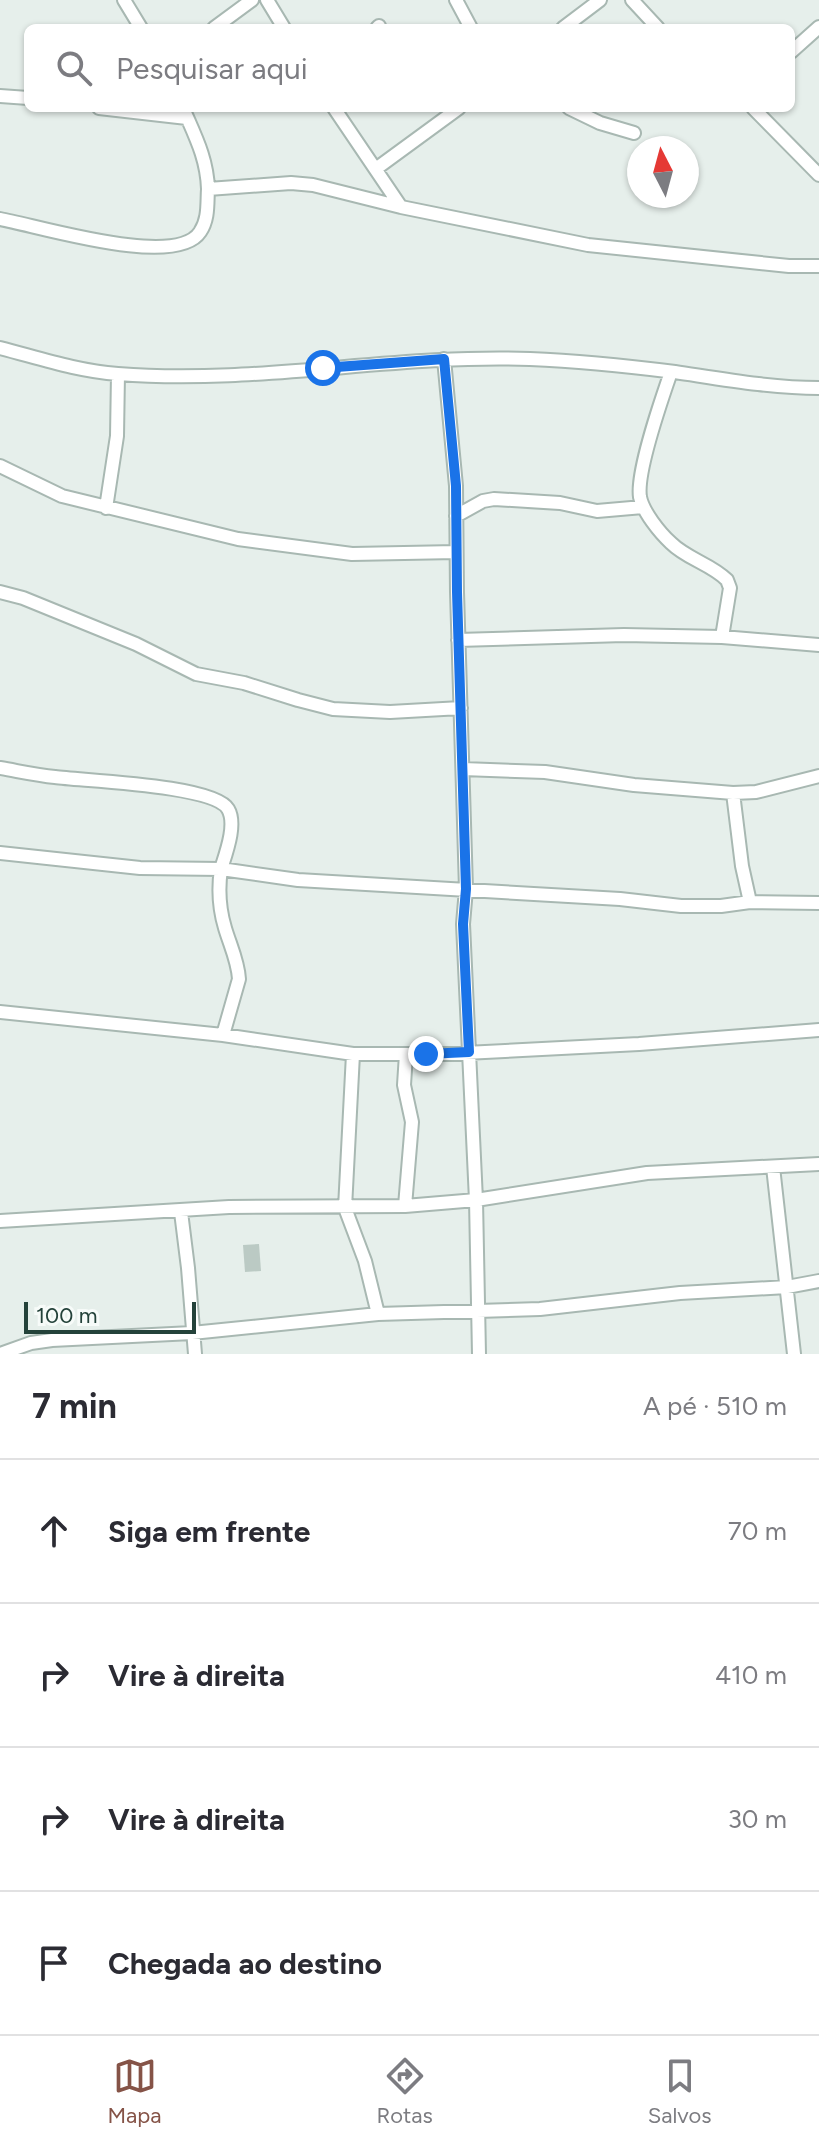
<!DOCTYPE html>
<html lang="pt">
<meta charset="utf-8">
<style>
body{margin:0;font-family:Figtree,sans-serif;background:#f7f7f7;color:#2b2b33}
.compass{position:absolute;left:627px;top:136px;width:72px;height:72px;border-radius:50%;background:#fff;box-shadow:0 2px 6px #0004;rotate:354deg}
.scale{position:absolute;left:24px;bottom:20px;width:172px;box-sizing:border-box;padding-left:8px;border:4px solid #24423a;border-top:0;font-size:22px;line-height:28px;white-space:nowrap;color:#24423a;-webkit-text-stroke:6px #f7fbf9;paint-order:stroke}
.stop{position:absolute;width:24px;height:24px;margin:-18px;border:6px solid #1a73e8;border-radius:50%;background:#fff}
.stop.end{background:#1a73e8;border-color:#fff;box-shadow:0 2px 8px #0008}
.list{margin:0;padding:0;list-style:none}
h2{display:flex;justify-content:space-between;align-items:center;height:104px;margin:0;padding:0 32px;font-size:34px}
h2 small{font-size:26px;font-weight:400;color:#7c7c81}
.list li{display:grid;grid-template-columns:52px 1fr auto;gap:24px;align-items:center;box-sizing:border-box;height:144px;padding:0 32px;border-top:2px solid #e1e1e2}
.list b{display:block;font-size:30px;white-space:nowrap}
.list em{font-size:26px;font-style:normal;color:#7c7c81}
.icon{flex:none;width:44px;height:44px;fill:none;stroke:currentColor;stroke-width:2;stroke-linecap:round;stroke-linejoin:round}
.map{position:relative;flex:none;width:819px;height:1354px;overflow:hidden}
.search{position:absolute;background:#fff;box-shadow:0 2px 6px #0004;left:24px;right:24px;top:24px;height:88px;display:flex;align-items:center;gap:20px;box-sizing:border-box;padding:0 28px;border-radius:12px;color:#7c7c81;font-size:30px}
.sheet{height:680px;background:#fff}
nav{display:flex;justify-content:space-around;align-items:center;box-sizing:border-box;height:112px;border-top:2px solid #e1e1e2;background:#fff;font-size:22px;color:#7c7c81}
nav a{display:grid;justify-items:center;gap:4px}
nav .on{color:#855347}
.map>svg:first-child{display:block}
.building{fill:#bbcac4}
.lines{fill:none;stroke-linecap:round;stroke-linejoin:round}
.minor-casing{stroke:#a8b8b2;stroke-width:16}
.minor{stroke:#fff;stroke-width:12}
.route{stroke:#1a73e8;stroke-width:10}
</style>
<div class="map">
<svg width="819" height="1354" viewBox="0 0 819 1354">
<rect width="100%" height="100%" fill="#e6efeb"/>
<path class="building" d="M259 1244 261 1271 245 1272 243 1245Z"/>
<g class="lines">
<g class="minor-casing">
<path id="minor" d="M124 0 141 28
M267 0 284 28
M456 0 471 28
M632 0 658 28
M214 28 252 0
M377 28 379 26
M563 28 600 0
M791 52 819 27
M0 96 28 98
M99 108 187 118
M183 108C195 136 207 158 208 189L291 183 313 185 401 207 588 245 789 266H819
M334 108 401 207
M569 108 600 123 634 133
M753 108 819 175
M377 168 459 108
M0 219C39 226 176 269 200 232 209 219 207 203 208 189
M0 348C39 358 77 371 118 374 256 385 392 354 530 359 578 361 627 366 675 372 722 379 771 388 819 388
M444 359 456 486 457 592 466 889 463 924 476 1200 479 1354
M671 372C662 398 636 472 640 497 643 512 660 533 671 543 687 559 711 564 727 580L730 588 722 637
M0 466 62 496 238 539 352 554 456 552
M106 508 117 436 118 374
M456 516 483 501 494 499 560 503 597 511 643 507
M0 592 23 598 136 644 196 674 244 683 298 700 333 709 390 712 461 708
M458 640 624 635 722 637 819 645
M0 768C18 771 36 775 55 777 85 781 214 785 228 809 237 824 226 853 221 869L298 880 620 899 681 906H721L750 902 819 903
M463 769 545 772 634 785 733 793 756 792 819 776
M733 793 742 866 750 902
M0 853 140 868 221 869C218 889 219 908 225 928 230 945 238 961 239 979L223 1035
M0 1012 223 1035 353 1054H445L639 1044 819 1030
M353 1054 345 1208 365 1261 378 1314
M773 1167 794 1354
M405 1206 412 1122 404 1085 406 1054
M181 1212 188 1268 195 1354
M0 1221 229 1207 405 1206 476 1200 647 1173 819 1164
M0 1354 31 1343 52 1340 192 1333 378 1314 540 1309 680 1293 787 1287 819 1281"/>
</g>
<use href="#minor" class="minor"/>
</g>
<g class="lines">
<path class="route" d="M323 368 444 359 456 486 457 592 466 889 463 924 469 1052 426 1054"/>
</g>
</svg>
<svg class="compass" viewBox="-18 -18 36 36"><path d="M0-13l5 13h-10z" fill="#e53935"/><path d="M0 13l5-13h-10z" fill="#7c7c81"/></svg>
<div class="scale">100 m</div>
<div class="stop" style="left:323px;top:368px"></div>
<div class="stop end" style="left:426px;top:1054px"></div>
<div class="search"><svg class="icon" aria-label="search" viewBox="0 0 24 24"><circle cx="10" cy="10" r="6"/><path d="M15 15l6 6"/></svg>Pesquisar aqui</div>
</div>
<section class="sheet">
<h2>7 min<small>A pé · 510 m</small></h2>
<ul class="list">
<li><svg class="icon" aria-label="ahead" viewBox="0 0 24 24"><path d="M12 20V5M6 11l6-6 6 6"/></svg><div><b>Siga em frente</b></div><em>70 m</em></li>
<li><svg class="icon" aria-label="right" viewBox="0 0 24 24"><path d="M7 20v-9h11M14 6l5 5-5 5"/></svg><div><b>Vire à direita</b></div><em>410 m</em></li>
<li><svg class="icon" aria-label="right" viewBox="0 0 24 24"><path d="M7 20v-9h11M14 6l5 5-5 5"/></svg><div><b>Vire à direita</b></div><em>30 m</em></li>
<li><svg class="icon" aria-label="arrive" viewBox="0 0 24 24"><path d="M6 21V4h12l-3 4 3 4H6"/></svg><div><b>Chegada ao destino</b></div></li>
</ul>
</section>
<nav>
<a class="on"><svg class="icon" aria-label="map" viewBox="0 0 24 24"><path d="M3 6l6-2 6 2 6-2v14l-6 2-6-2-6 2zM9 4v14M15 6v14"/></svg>Mapa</a>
<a><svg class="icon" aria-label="directions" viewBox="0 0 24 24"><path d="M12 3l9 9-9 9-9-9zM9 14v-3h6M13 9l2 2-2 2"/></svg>Rotas</a>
<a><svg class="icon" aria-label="saved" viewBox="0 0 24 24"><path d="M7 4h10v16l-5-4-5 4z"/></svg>Salvos</a>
</nav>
